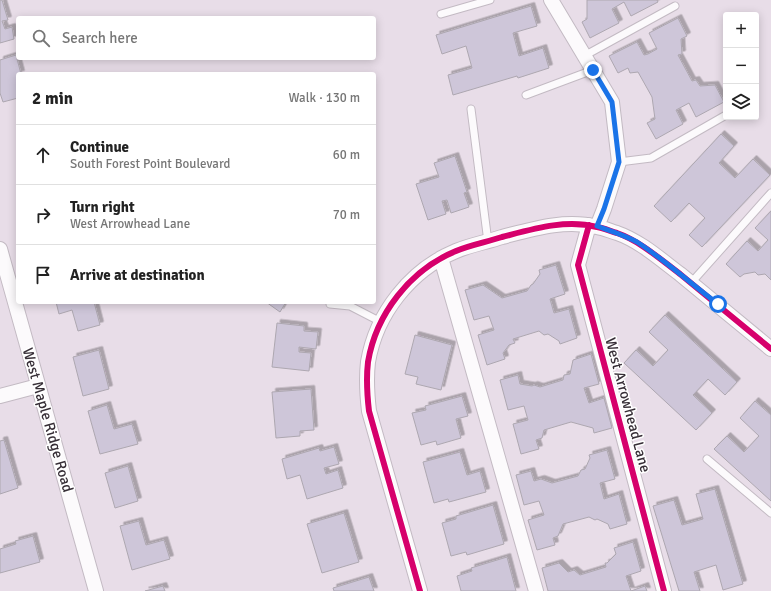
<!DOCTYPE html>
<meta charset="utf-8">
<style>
body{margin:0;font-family:Signika,sans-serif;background:#f2f2f2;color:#222}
.controls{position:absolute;right:12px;top:12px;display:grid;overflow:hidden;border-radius:4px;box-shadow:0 2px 10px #0003}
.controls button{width:36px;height:36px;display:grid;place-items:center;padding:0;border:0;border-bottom:1px solid #e0e0e0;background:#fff;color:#222;font:20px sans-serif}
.stop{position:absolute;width:12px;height:12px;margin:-9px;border:3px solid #1a73e8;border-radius:50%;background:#fff}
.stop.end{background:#1a73e8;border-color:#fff;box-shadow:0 1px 4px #0008}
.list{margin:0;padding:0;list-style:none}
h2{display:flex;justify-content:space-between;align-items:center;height:52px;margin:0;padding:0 16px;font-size:17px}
h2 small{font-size:13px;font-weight:400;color:#767676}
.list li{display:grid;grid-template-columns:26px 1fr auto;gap:12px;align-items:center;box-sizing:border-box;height:60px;padding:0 16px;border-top:1px solid #e0e0e0}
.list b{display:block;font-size:15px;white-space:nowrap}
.list p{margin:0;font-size:13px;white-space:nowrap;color:#767676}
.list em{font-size:13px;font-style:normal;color:#767676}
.icon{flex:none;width:22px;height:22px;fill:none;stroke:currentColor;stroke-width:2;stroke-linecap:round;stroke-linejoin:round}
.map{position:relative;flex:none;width:771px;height:591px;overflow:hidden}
.search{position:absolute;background:#fff;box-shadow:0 2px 10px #0003;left:16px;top:16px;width:360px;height:44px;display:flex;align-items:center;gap:10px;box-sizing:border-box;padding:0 14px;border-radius:4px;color:#767676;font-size:15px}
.panel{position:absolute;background:#fff;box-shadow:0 2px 10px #0003;left:16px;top:72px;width:360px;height:232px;border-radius:4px}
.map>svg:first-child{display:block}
.building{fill:#cec6d9;stroke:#ada7b0;filter:url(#shadow)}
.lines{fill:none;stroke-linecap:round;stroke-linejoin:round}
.service-casing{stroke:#c3bac3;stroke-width:9}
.minor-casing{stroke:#c3bac3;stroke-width:16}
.service{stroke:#fcfafc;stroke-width:7}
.minor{stroke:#fcfafc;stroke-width:14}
.cycleway-casing{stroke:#fff;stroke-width:8}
.cycleway{stroke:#d6006c;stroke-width:6}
.route{stroke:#1a73e8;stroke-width:5}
.labels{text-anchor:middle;stroke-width:3;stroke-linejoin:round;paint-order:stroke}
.street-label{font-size:15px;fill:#372f37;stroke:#fff}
</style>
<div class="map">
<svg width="771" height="591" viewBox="0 0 771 591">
<defs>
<filter id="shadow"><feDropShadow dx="3.5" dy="-3.5" stdDeviation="0" flood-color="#0004"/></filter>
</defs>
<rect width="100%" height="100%" fill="#e8dde8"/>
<path class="building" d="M0 0H2L8 20 2 21 5 29 12 27 14 39 0 43Z
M587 0H657L658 2 631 16 624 2 612 9 619 23 590 38 582 22 587 19Z
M531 6 537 26 513 33 519 56 543 48 549 68 518 78 517 76 453 95 448 75 472 68 466 46 442 54 436 35Z
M678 18 687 36 681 39 682 54 678 55 692 81 696 80 700 86 715 85 724 102 696 117 689 103 676 110 683 124 656 139 647 123 655 119 652 97 638 72 630 73 628 68 618 73 609 56 637 42 644 55 648 54 657 49 649 33Z
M16 55 21 74H18V98L3 102 0 93V60Z
M721 134 734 146 719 163 735 178 753 159 770 175 702 247 689 235 705 218 689 203 671 222 654 206Z
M455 156 467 192 464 193 469 207 451 213 447 200 442 201 446 214 428 220 416 184 439 177 434 163Z
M771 211V280L765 274 758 275 755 272 744 274 740 277 726 264 747 241 758 251 768 240 755 228Z
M556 265 565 294 550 299 554 313 569 309 577 338 560 344 559 341 548 334 544 335 539 331 513 339 515 343 509 345 503 353 505 359 487 365 478 335 494 330 489 316 474 320 465 290 483 285 502 298 527 291 531 285 533 284 540 274 539 270Z
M56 302H94L100 325 78 331 72 310 59 314Z
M266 302H286L280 312Z
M665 315 737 382 725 395 708 379 693 395 712 413 696 430 624 363 636 350 653 366 668 350 649 332Z
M277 323 304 326V331L318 332 316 349 299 347V352L311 353 309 371 272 367Z
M415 335 452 345 441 390 416 384 418 377 405 374Z
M99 350 109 389 83 396 73 357Z
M591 354 599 384 584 388 589 403 604 398 612 428 594 433 593 428 571 422 544 430 542 438 536 440 539 449 521 454 513 424 528 420 524 406 508 410 500 380 518 375 520 384 532 386 534 385 540 387 563 380 564 375 570 374 573 360Z
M311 389 314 430 300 431V436L276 438 272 392Z
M462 396 468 416 456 419 461 438 437 445 436 441 421 445 412 413 426 410 425 406Z
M755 401 771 415V501L714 449 727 436 744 452 759 436 740 418Z
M107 405 114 429 132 424 138 444 100 454 88 411Z
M4 440 18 488 0 494V441Z
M334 447 339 464 324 468 326 474 338 470 343 488 307 499 300 475 287 479 282 459 319 448 320 451Z
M607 450 615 479 600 483 604 499 619 494 627 524 610 529 608 524 597 519 595 520 589 517 563 524 558 536 553 538 555 545 537 550 528 520 544 515 539 501 524 505 516 475 531 471 534 481 541 479 552 483 578 476 581 470 585 469 590 458 589 455Z
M460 452 467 475 480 471 486 492 449 502 448 499 434 503 423 462Z
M128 466 138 501 115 508 105 473Z
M715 489 743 584 723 590 716 565 694 572 700 591H679L653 506 674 500 682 525 703 519 696 494Z
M493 505 504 544 467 555 466 552 451 556 442 523 456 519V516Z
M344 513 359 562 322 573 307 524Z
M139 521 146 545 164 540 170 559 132 570 120 526Z
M33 536 40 562 0 573V549L16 544 15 541Z
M633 542 641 571 626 576 631 591 645 586 647 591H548L542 568 559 563 568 572 574 570 580 575 606 567 605 563H607L616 554 614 548Z
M507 557 516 591H461L457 576 472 571 471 568Z
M369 577 374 591H334L333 588Z
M163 586 165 591H145Z"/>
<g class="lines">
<g class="service-casing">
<path id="service" d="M441 14 490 0
M584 56 675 6
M526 95 593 70
M471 109 488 242
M619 162 651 158 726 115
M691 283 771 193
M330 304 350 306 381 322
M707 459 771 513"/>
</g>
<g class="minor-casing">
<path id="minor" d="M551 0 612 102 619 162 604 209 597 227
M589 225 578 265 664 591
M0 249 96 591
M441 258 536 591
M0 396 38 386
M420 591 369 411C367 394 366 379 368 362 376 314 410 270 456 251 470 245 487 242 502 237 533 229 565 219 597 227 604 228 610 231 617 233 640 241 660 259 680 274 710 299 741 324 771 349"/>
</g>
<use href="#service" class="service"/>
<use href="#minor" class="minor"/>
<g class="cycleway-casing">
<path id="cycleway" d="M589 225 578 265 664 591
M420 591 369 411C367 394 366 379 368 362 376 314 410 270 456 251 470 245 487 242 502 237 533 229 565 219 597 227 604 228 610 231 617 233 640 241 660 259 680 274 710 299 741 324 771 349"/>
</g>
<use href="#cycleway" class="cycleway"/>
</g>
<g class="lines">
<path class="route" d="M593 70 612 102 619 162 604 209 597 226C610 231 624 235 637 242 665 260 691 284 718 304"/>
</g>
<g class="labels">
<g class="street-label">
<text transform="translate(628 405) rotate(75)" y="5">West Arrowhead Lane</text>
<text transform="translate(48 420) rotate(74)" y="5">West Maple Ridge Road</text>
</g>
</g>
</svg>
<div class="controls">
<button>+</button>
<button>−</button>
<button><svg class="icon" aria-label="layers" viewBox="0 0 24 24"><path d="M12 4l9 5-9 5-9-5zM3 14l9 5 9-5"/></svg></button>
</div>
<div class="stop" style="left:718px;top:304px"></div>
<div class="stop end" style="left:593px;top:70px"></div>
<div class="search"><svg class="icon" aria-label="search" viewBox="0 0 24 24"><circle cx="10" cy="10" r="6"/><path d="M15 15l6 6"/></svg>Search here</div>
<section class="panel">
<h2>2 min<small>Walk · 130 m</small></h2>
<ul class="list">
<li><svg class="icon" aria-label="ahead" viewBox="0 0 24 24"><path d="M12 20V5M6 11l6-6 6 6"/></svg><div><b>Continue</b><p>South Forest Point Boulevard</p></div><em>60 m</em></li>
<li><svg class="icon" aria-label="right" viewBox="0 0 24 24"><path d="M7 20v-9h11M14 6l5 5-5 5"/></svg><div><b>Turn right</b><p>West Arrowhead Lane</p></div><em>70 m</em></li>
<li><svg class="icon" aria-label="arrive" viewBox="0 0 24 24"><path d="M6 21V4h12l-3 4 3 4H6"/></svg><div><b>Arrive at destination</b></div></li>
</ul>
</section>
</div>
